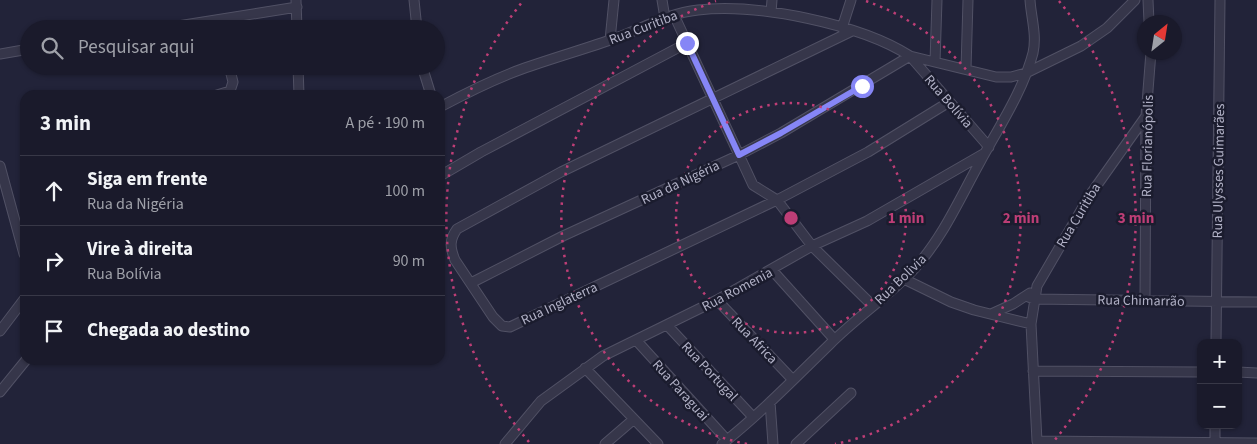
<!DOCTYPE html>
<html lang="pt">
<meta charset="utf-8">
<style>
body{margin:0;font-family:"Source Sans 3",sans-serif;background:#232333;color:#f1f3f6}
.controls{position:absolute;right:15px;bottom:15px;display:grid;overflow:hidden;border-radius:10px;box-shadow:0 1px 4px #0004}
.controls button{width:45px;height:45px;display:grid;place-items:center;padding:0;border:0;border-bottom:1px solid #383847;background:#1a1a2b;color:#f1f3f6;font:25px sans-serif}
.compass{position:absolute;left:1137px;top:15px;width:45px;height:45px;border-radius:50%;background:#1a1a2b;box-shadow:0 1px 4px #0004;rotate:30deg}
.stop{position:absolute;width:15px;height:15px;margin:-11px;border:4px solid #8686f6;border-radius:50%;background:#fff}
.stop.end{background:#8686f6;border-color:#fff;box-shadow:0 1px 5px #0008}
.list{margin:0;padding:0;list-style:none}
h2{display:flex;justify-content:space-between;align-items:center;height:65px;margin:0;padding:0 20px;font-size:21px}
h2 small{font-size:16px;font-weight:400;color:#9fa1a9}
.list li{display:grid;grid-template-columns:32px 1fr auto;gap:15px;align-items:center;box-sizing:border-box;height:70px;padding:0 20px;border-top:1px solid #383847}
.list b{display:block;font-size:19px;white-space:nowrap}
.list p{margin:0;font-size:16px;white-space:nowrap;color:#9fa1a9}
.list em{font-size:16px;font-style:normal;color:#9fa1a9}
.icon{flex:none;width:28px;height:28px;fill:none;stroke:currentColor;stroke-width:2;stroke-linecap:round;stroke-linejoin:round}
.map{position:relative;flex:none;width:1257px;height:444px;overflow:hidden}
.search{position:absolute;background:#1a1a2b;box-shadow:0 1px 4px #0004;left:20px;top:20px;width:425px;height:55px;display:flex;align-items:center;gap:12px;box-sizing:border-box;padding:0 18px;border-radius:28px;color:#9fa1a9;font-size:19px}
.panel{position:absolute;background:#1a1a2b;box-shadow:0 1px 4px #0004;left:20px;top:90px;width:425px;height:275px;border-radius:15px}
.map>svg:first-child{display:block}
.lines{fill:none;stroke-linecap:round;stroke-linejoin:round}
.minor-casing{stroke:#515165;stroke-width:11}
.minor{stroke:#36364a;stroke-width:9}
.route{stroke:#8686f6;stroke-width:6}
.ring{fill:none;stroke:#be3e76;stroke-width:2.5;stroke-dasharray:2.5 5}
.labels{text-anchor:middle;stroke-width:5;stroke-linejoin:round;paint-order:stroke}
.street-label{font-size:14px;fill:#b1b1c6;stroke:#1b1c2e}
.centre{fill:#be3e76;stroke:#1b1c2e;stroke-width:2.5}
.ring-label{font-size:15px;text-anchor:middle;font-weight:bold;fill:#be3e76;stroke:#1b1c2e;stroke-width:5;stroke-linejoin:round;paint-order:stroke}
</style>
<div class="map">
<svg width="1257" height="444" viewBox="0 0 1257 444">
<rect width="100%" height="100%" fill="#222339"/>
<g class="lines">
<g class="minor-casing">
<path id="minor" d="M296 0 297 29
M414 0 417 29
M662 0 665 18
M1148 0 1149 22
M771 12 772 0
M674 15 753 185 777 200 812 246 873 306
M842 28 851 0
M159 29 297 7
M852 31 561 172 457 229C449 240 450 248 455 260L493 317 502 326 510 327 777 200 868 152 949 102
M610 40 614 0
M0 54 29 49
M910 56 996 77H1011L1026 73 1081 46 1107 28 1135 0
M935 62 937 0
M298 66 299 95
M422 66 431 95
M966 69 968 0
M217 95 230 91 233 82 229 66
M440 107C466 93 494 79 522 69 553 58 585 49 616 38 643 28 669 13 698 10 757 3 860 24 910 56L989 147
M1146 116 1090 195 1037 286 1031 324 1037 441 1257 443
M0 166 24 254
M440 176 481 152 687 43
M772 270 834 339
M904 279 951 302 974 310 1031 324
M471 283 563 236 739 155 781 133 910 56
M1026 296 1034 299 1257 302
M717 300 793 380
M1145 300 1146 116 1151 52
M991 314 1013 304 1030 293
M667 325 753 417
M0 331 25 298
M636 340 727 440
M1216 343 1220 0
M585 368 658 444
M1033 371 1201 372
M1238 372 1257 373
M0 392 26 360
M770 402 773 444
M1215 443V425
M505 444 541 401 603 356 717 300 812 246 867 221 985 153
M605 444 634 419
M722 444C760 414 795 378 830 344 857 317 889 296 915 268 943 237 960 198 980 162 999 127 1023 91 1033 53 1037 35 1031 17 1030 0
M796 444 851 393"/>
</g>
<use href="#minor" class="minor"/>
</g>
<g class="lines">
<path class="route" d="M687 43 739 155 781 133 862 86"/>
</g>
<g class="ring">
<circle cx="791" cy="218" r="115"/>
<path d="M747 444A230 230 0 0 1 716 1M866 1A230 230 0 0 1 835 444"/>
<path d="M529 442A345 345 0 0 1 523 1M1059 1A345 345 0 0 1 1053 442"/>
</g>
<g class="labels">
<g class="street-label">
<text transform="translate(643 27) rotate(-21)" y="5">Rua Curitiba</text>
<text transform="translate(949 101) rotate(49)" y="5">Rua Bolívia</text>
<text transform="translate(1147 146) rotate(-89)" y="5">Rua Florianópolis</text>
<text transform="translate(1218 171) rotate(-89)" y="5">Rua Ulysses Guimarães</text>
<text transform="translate(680 182) rotate(-25)" y="5">Rua da Nigéria</text>
<text transform="translate(1078 215) rotate(-59)" y="5">Rua Curitiba</text>
<text transform="translate(900 279) rotate(-44)" y="5">Rua Bolivia</text>
<text transform="translate(737 289) rotate(-28)" y="5">Rua Romenia</text>
<text transform="translate(1141 300) rotate(1)" y="5">Rua Chimarrão</text>
<text transform="translate(559 303) rotate(-25)" y="5">Rua Inglaterra</text>
<text transform="translate(755 340) rotate(46)" y="5">Rua Africa</text>
<text transform="translate(710 371) rotate(47)" y="5">Rua Portugal</text>
<text transform="translate(681 390) rotate(48)" y="5">Rua Paraguai</text>
</g>
</g>
<circle cx="791" cy="218" r="8" class="centre"/>
<g class="ring-label">
<text x="906" y="223">1 min</text>
<text x="1021" y="223">2 min</text>
<text x="1136" y="223">3 min</text>
</g>
</svg>
<div class="controls">
<button>+</button>
<button>−</button>
</div>
<svg class="compass" viewBox="-18 -18 36 36"><path d="M0-13l5 13h-10z" fill="#e53935"/><path d="M0 13l5-13h-10z" fill="#9fa1a9"/></svg>
<div class="stop" style="left:862px;top:86px"></div>
<div class="stop end" style="left:687px;top:43px"></div>
<div class="search"><svg class="icon" aria-label="search" viewBox="0 0 24 24"><circle cx="10" cy="10" r="6"/><path d="M15 15l6 6"/></svg>Pesquisar aqui</div>
<section class="panel">
<h2>3 min<small>A pé · 190 m</small></h2>
<ul class="list">
<li><svg class="icon" aria-label="ahead" viewBox="0 0 24 24"><path d="M12 20V5M6 11l6-6 6 6"/></svg><div><b>Siga em frente</b><p>Rua da Nigéria</p></div><em>100 m</em></li>
<li><svg class="icon" aria-label="right" viewBox="0 0 24 24"><path d="M7 20v-9h11M14 6l5 5-5 5"/></svg><div><b>Vire à direita</b><p>Rua Bolívia</p></div><em>90 m</em></li>
<li><svg class="icon" aria-label="arrive" viewBox="0 0 24 24"><path d="M6 21V4h12l-3 4 3 4H6"/></svg><div><b>Chegada ao destino</b></div></li>
</ul>
</section>
</div>
